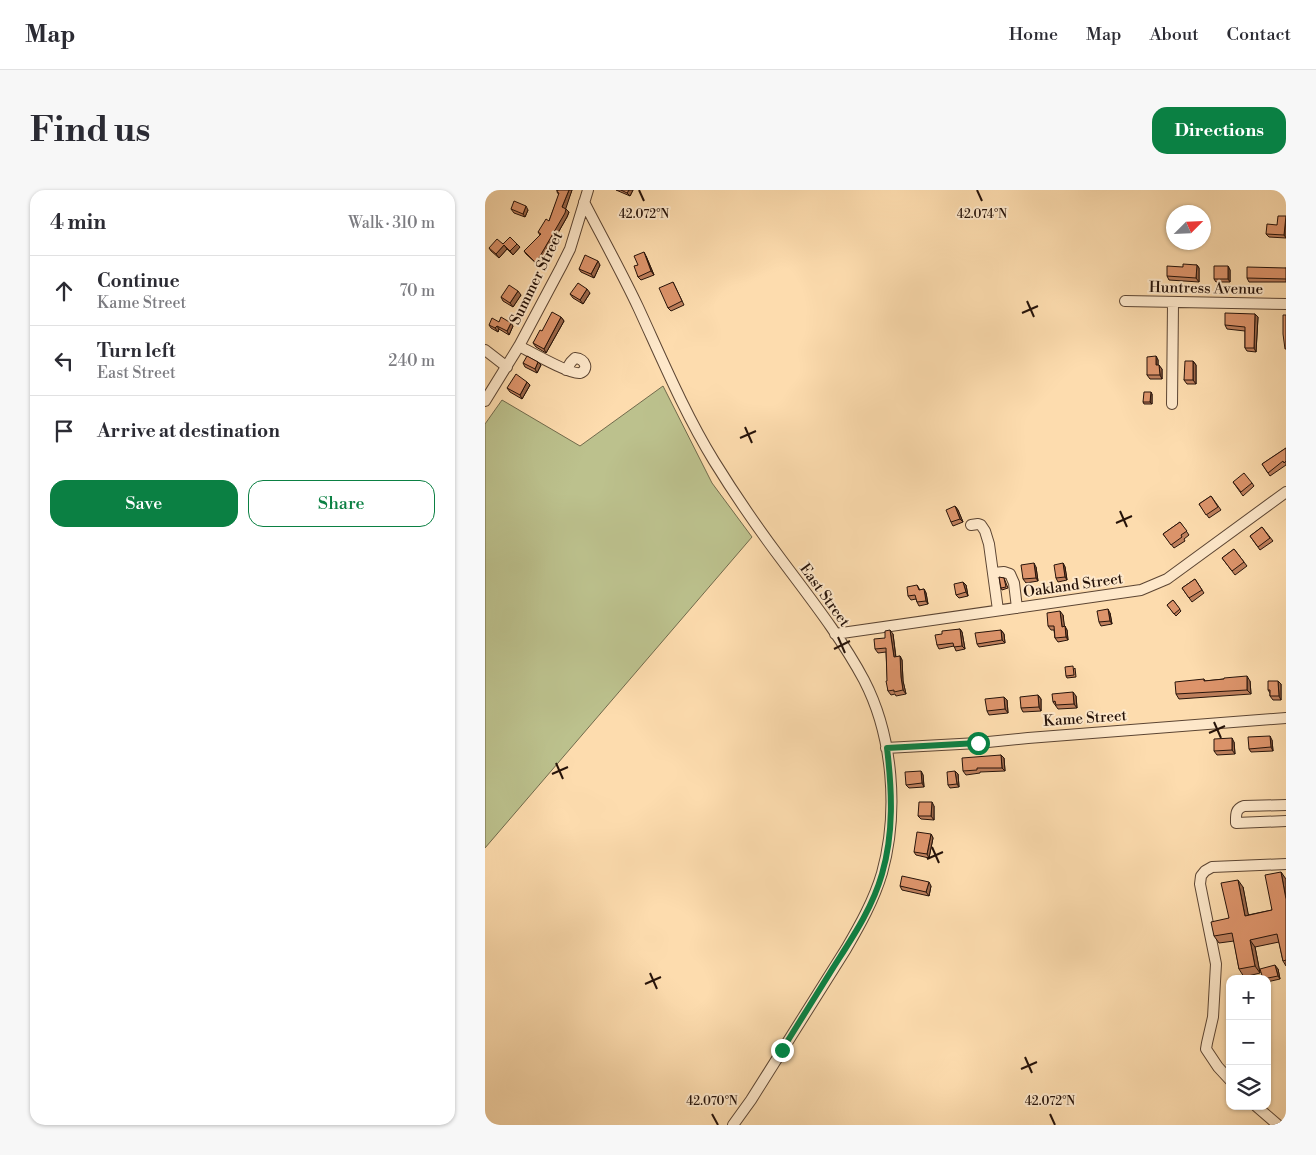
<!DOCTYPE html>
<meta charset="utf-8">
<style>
body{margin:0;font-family:"Libre Bodoni",serif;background:#f7f7f7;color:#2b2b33}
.controls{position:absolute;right:15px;bottom:15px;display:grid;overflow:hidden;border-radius:10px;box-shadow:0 1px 4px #0004}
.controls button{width:45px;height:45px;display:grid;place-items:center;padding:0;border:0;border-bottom:1px solid #e1e1e2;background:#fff;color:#2b2b33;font:25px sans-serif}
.compass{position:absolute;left:681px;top:15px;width:45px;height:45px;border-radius:50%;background:#fff;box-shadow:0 1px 4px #0004;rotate:66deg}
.stop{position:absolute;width:15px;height:15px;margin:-11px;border:4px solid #0b8043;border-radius:50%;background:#fff}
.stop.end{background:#0b8043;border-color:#fff;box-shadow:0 1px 5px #0008}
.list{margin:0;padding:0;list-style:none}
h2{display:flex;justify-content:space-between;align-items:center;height:65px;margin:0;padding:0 20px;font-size:21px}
h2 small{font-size:16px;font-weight:400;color:#7c7c81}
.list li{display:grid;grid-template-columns:32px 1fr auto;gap:15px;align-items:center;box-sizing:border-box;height:70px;padding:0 20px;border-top:1px solid #e1e1e2}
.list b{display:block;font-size:19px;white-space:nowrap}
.list p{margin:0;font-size:16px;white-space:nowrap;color:#7c7c81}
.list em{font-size:16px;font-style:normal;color:#7c7c81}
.actions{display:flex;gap:10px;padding:15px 20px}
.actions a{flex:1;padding:11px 0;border:1px solid #0b8043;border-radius:15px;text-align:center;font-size:18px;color:#0b8043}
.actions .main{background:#0b8043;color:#fff}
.icon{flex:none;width:28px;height:28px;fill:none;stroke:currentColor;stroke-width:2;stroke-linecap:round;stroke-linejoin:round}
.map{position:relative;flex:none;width:801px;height:935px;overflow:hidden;border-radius:15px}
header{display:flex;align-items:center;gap:30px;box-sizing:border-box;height:70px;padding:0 25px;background:#fff;border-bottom:1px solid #e1e1e2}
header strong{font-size:24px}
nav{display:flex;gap:28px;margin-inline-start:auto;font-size:18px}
.intro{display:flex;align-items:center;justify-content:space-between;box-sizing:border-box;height:120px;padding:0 30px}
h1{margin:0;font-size:35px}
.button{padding:12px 22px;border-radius:15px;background:#0b8043;color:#fff;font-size:18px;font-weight:700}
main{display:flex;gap:30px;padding:0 30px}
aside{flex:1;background:#fff;border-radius:15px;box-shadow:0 1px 4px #0004}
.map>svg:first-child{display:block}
.green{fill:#bcc18d;stroke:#716a4c}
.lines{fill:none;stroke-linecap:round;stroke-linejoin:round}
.minor-casing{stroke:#5c4533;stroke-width:12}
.minor{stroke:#fee8ca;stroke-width:10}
.wall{fill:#be7f5c;stroke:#26130a}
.shaded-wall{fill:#9b684b;stroke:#26130a}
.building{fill:#dd946b;stroke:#26130a}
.route{stroke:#0b8043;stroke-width:6}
.ticks{fill:none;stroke:#26130a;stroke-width:2}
.labels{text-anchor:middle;stroke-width:4;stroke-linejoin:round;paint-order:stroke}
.street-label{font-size:15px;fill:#26130a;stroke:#fee8ca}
.ticks-label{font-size:12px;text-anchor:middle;fill:#26130a;stroke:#fee8ca;stroke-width:4;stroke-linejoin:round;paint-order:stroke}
</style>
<header>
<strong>Map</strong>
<nav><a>Home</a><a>Map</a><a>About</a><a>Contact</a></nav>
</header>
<div class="intro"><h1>Find us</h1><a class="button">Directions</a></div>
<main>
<aside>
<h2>4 min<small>Walk · 310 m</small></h2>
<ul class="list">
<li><svg class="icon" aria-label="ahead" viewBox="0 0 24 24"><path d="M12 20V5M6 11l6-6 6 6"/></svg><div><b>Continue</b><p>Kame Street</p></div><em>70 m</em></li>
<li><svg class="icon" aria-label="left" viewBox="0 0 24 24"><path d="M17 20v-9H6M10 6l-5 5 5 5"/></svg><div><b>Turn left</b><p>East Street</p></div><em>240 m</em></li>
<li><svg class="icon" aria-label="arrive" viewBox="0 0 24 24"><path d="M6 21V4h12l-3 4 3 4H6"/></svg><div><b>Arrive at destination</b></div></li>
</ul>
<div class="actions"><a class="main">Save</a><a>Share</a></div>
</aside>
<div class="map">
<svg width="801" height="935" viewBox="0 0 801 935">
<rect width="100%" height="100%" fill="#fddcae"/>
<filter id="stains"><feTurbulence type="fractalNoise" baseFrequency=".004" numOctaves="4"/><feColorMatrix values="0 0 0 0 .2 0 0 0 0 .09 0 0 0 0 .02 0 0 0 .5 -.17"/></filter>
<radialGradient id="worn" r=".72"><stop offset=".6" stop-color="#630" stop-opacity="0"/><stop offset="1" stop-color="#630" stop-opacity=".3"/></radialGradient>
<path class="green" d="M178 196 227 293 267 347 0 658V234L17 210 95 256Z"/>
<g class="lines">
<g class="minor-casing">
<path id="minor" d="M99 12C117 47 136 81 153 117 177 169 199 222 229 271 250 305 272 337 296 369 325 408 356 447 379 490 408 546 414 622 397 683 389 710 375 735 361 759L266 910 248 935
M640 111 801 114
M34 156C44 161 86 185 95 183 104 180 101 169 90 168L86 172 81 180
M0 160 22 177
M0 211 34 156 76 77 85 59 103 0
M687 214 688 113
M486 335 493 334 496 335 500 341 504 354 513 420
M508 383 519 382 525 384 529 393 532 418
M350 444 656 400 682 389 801 302
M401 558 493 553 543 548 801 528
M801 615 759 616C750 619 751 625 751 633L801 631
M745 890 733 877 721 859 722 853 728 827 731 774 715 694 716 686 720 681 727 677 801 674
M771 916 793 935"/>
</g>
<use href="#minor" class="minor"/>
</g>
<path class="wall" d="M71 0H87L80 18 84 22 82 27 54 76 41 64 39 61 55 45 53 42 64 31 74 5 72 2 73 0Z
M131 0H148L145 6Z
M26 19 43 20 40 27 29 23Z
M801 26V48L784 47 781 44 792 35Z
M18 54H32L35 57 28 65 22 59 14 68 6 61 4 58Z
M161 66 169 85 156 90 153 87V75Z
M115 75 109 88 96 82 94 79Z
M712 75 714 78V92L684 90 682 86 698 77Z
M743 76 745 80V92H731L729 89Z
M801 78V92H764L762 88Z
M188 92 199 115 186 121 183 118Z
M105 103 98 114 88 108 85 104Z
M36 105 28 117 18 111 16 107Z
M770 124 773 127 771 162 762 161 760 158V141L742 139 740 135Z
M76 127 79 131 61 163 51 157 48 153 57 141Z
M14 132 28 136 24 145 14 139 13 142 6 138 4 135Z
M671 166 673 170V175L677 179V189H665L662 185Z
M708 171 711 175V194H702L699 190Z
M53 172 56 175 52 183 40 177 38 173Z
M45 195 37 209 25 202 22 198Z
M667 204V214H659L658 212Z
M801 258V275L785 286 777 274Z
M748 292 767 293 769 296 758 306Z
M726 306 736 320 724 328 714 314Z
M470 316 473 320 478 332 468 336 466 332Z
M695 332 704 345 699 349 700 351 689 358 678 344Z
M777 337 788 351 775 360 765 346Z
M749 359 762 376 750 385 737 368Z
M578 373 580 377 582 390 573 392 571 388Z
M551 377 553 391 541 393 538 389Z
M519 388 523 398 517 400 516 398Z
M710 389 719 403 707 412 697 398Z
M432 395 435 400 439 399 441 403 443 414 434 416 432 412 431 409 426 410 423 406Z
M481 395 483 406 474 408 471 405Z
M688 410 696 421 691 426 682 415Z
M625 423 627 434 616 436 614 432Z
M578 425 579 436 582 440 583 450 573 452 570 448 569 440H566L563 436Z
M475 439 477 442 480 459 471 461 469 456 454 459 452 455 457 444Z
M516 440 519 444 520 453 494 457 492 454Z
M408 444 411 467 415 466 417 470 418 491 421 504 411 506 410 504 406 505 403 501 401 462 393 463 390 459 400 448Z
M590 478 591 487 582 488 581 486Z
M719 489 720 491 739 489 765 491 766 504 694 509 691 504Z
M796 494V510H788L785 506V503L783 500Z
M553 505 556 509V521L538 522 536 518Z
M591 506 592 518 573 519 568 512Z
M522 510 523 523 504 525 502 521Z
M787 550 788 561 766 562 764 559Z
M749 552 750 564 732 565 729 561Z
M516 565 519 568 520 581 495 582V583L481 585 478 581Z
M436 581 438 585 439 597 424 598 421 595Z
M470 581 473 584 474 597 465 598 463 595Z
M449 616V630L436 629 433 626Z
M446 644 448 648 444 668 431 665 429 662Z
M796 682 801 691V776L798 771 794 752 770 757 775 783 759 787 754 779 749 751 734 753 729 746 744 728 758 697 763 725 787 720Z
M415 696H446L444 706 417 700Z
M793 779 795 789 782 792V789H778Z"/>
<path class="shaded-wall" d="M84 0H87L80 21 77 17Z
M144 0H148L145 6 142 3Z
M41 16 43 20 40 27 38 24Z
M81 19 84 22 82 27 54 76 51 73Z
M801 26V48L799 45Z
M32 54 35 57 28 65 25 61Z
M19 55 22 59 14 68 11 64Z
M159 62 161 66 169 85 166 81Z
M113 71 115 75 109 88 106 84Z
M712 75 714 78V92L711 88Z
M743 76 745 80V92L743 89Z
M102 99 105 103 98 114 95 110Z
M33 101 36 105 28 117 25 113Z
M770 124 773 127 771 162 769 158Z
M76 127 79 131 61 163 59 159Z
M26 133 28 136 24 145 22 141Z
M12 136 14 139 13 142 10 138Z
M671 166 673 170V179L671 175Z
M708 171 711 175V194L708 190Z
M53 172 56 175 52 183 50 179Z
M674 175 677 179V189L675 185Z
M42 192 45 195 37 209 35 205Z
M666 202 667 204V214L665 212Z
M470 316 473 320 478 332 475 329Z
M549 373 551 377 553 391 551 388Z
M578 373 580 377 582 390 580 387Z
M478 392 481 395 483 406 481 402Z
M439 399 441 403 443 414 441 411Z
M623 419 625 423 627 434 625 431Z
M575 421 578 425 580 440 577 437Z
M580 436 582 440 583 450 581 447Z
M475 439 477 442 480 459 477 456Z
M405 440 408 444 411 470 409 467Z
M516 440 519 444 520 453 517 450Z
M415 466 417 470 418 491 421 504 418 500 416 487Z
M762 486 765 491 766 504 762 500Z
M793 491 796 494V510L794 506Z
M588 502 591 506 592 518 589 514Z
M553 505 556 509V521L554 517Z
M519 507 522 510 523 523 520 519Z
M785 546 787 550 788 561 786 557Z
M747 548 749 552 750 564 747 560Z
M516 565 519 568 520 581 517 578Z
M436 581 438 585 439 597 437 593Z
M470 581 473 584 474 597 472 594Z
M447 612 449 616V630L446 626Z
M446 644 448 648 444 668 442 664Z
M796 682 801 689V709Z
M753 690 758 697 765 733 760 726Z
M444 692 446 696 444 706 441 702Z
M765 750 770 757 775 783 770 776Z
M790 775 793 779 795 789 793 786Z"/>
<path class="building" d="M73 0H84L77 17 81 19 80 23 51 73 39 61 56 44 53 42 61 29 64 31 74 3 72 2Z
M136 0H144L142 3Z
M29 11 41 16 38 24 26 19Z
M793 26H801L799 45 781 44 782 34 792 35Z
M25 47 32 54 25 61 19 55 11 64 4 58 12 49 18 54Z
M159 62 166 81 153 87 149 76 153 75 149 66Z
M100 65 113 71 106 84 94 79Z
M698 74 712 75 711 88 682 86V76L698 77Z
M729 76H743V89H729Z
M762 77 801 78V89L762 88Z
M188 92 197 111 183 118 174 98Z
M93 93 102 99 95 110 85 104Z
M24 95 33 101 25 113 16 107Z
M67 122 76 127 59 159 48 153 55 140 57 141Z
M740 123 770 124 769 158H760V137L740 135Z
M798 125H801V159H800L798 144Z
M16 127 26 133 22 141 12 136 10 138 4 135 7 128 14 132Z
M42 166 53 172 50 179 38 173Z
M671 166V175H674L675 185H662V167Z
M700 171H708V190H699Z
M31 184 42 192 35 205 22 198Z
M659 202H666L665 212H658Z
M801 258V271L799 273 798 271 783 283 777 274Z
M759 283 767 293 756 302 748 292Z
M726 306 733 317 721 325 714 314Z
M470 316 475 329 466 332 461 320Z
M695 332 702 341 696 345 697 347 686 355 678 344Z
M777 337 785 348 773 357 765 346Z
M749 359 759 372 747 381 737 368Z
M549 373 551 388 538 389 536 375Z
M578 373 580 387 571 388 569 375Z
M514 387 519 388 521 397 516 398Z
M710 389 717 400 704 408 697 398Z
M478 392 481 402 471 405 469 394Z
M432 395 434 400 439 399 441 411 432 412 430 405 423 406 422 397Z
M688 410 695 419 689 424 682 415Z
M623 419 625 431 614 432 612 421Z
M575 421 577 437 580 436 581 447 570 448 569 436H563L562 423Z
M475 439 477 456 469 457 468 453 452 455 450 445 457 444V441Z
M405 440 409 467 415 466 416 487 418 500 409 502V500L403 501 401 491H402L401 458 390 459 389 449 400 448V441Z
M516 440 517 450 492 454 490 443Z
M588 476 589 485 581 486 580 477Z
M762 486V500L691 504 690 492 719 489V491L739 489V488Z
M783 491H793L794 506H785V500H783Z
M588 502 589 514 571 515 570 511 568 512 567 504Z
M553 505 554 517 536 518 535 507Z
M519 507 520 519 502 521 500 509Z
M785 546 786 557 764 559 763 547Z
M747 548V560L729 561V549Z
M516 565 517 578H492V580L478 581 477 568Z
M436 581 437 593 421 595 420 582Z
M470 581 472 594 463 595 462 582Z
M434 612H447L446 626H433Z
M432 642 446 644 442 664 429 662Z
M796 682 801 709V770L798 771 792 744 765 750 770 776 754 779 747 743 729 746 726 732 744 728 736 693 753 690 760 726 787 720 780 685Z
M417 686 444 692 441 702 415 696Z
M790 775 793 786 778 789 775 779Z"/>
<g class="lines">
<path class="route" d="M297 860C314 833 331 805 348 778 367 748 387 719 397 684 409 643 407 600 402 558L493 553"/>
</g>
<path class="ticks" d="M154 0 159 11M492 0 497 11M542 111 549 127M537 123 553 116M260 237 267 253M255 248 271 241M635 321 642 337M631 333 647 326M353 447 360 463M349 459 365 451M729 532 736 548M724 543 740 536M71 573 78 589M67 584 83 577M447 657 454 673M442 669 458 662M165 783 172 799M160 794 176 787M540 867 547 883M536 879 552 872M227 924 233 935M565 924 570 935"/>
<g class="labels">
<g class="street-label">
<text transform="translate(51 88) rotate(-64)" y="5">Summer Street</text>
<text transform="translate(721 98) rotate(1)" y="5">Huntress Avenue</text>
<text transform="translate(588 395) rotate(-8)" y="5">Oakland Street</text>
<text transform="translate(340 405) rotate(54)" y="5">East Street</text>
<text transform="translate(600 528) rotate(-4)" y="5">Kame Street</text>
</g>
</g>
<g class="ticks-label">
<text x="159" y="28">42.072°N</text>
<text x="497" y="28">42.074°N</text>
<text x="227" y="915">42.070°N</text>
<text x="565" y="915">42.072°N</text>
</g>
<rect width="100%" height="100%" filter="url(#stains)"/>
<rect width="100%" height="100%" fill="url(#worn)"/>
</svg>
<div class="controls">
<button>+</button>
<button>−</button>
<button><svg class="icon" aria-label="layers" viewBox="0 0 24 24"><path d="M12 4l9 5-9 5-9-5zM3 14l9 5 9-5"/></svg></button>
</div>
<svg class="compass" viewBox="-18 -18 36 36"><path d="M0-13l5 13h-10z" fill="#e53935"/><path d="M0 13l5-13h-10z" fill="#7c7c81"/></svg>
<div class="stop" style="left:493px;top:553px"></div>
<div class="stop end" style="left:297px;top:860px"></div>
</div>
</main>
